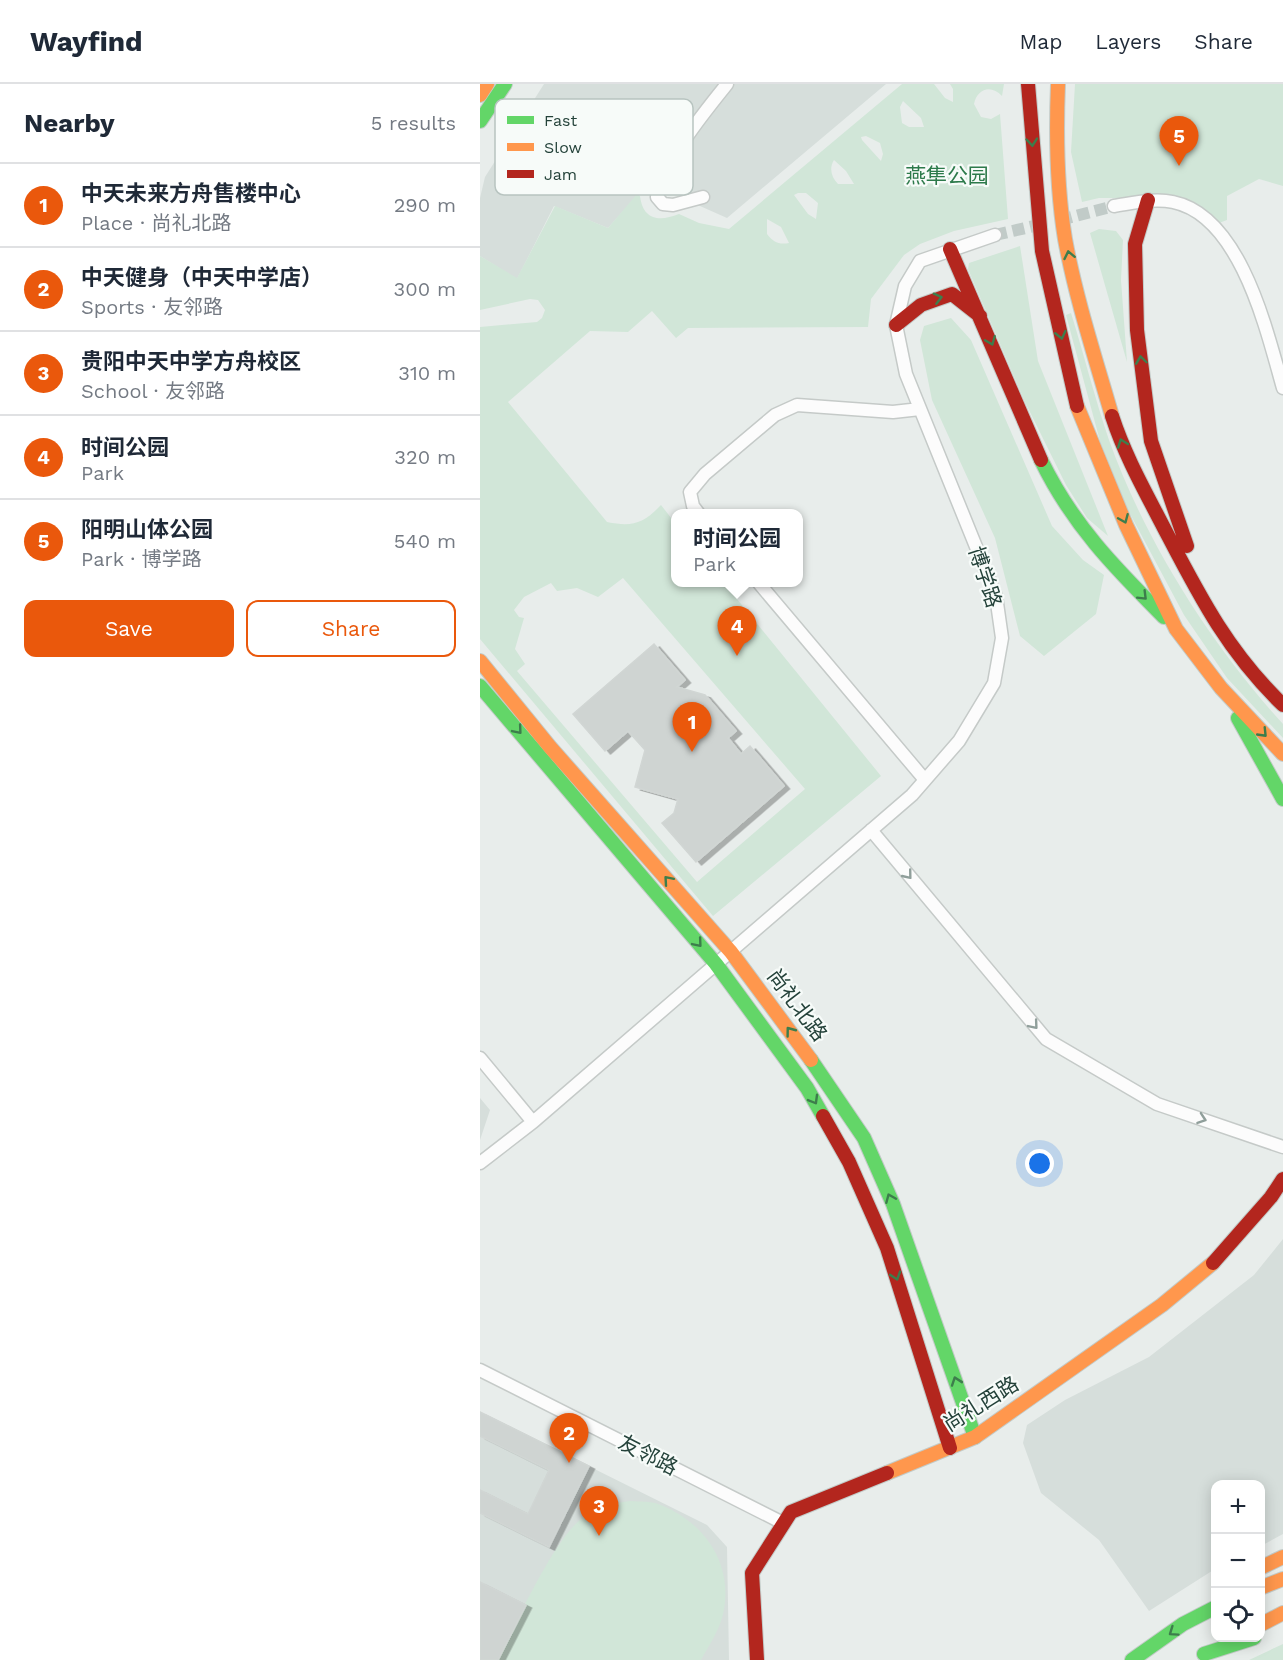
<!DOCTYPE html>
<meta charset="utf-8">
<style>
body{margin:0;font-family:"Work Sans","Noto Sans SC",sans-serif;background:#f2f2f3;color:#1f2937}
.controls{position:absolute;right:18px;bottom:18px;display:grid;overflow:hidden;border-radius:12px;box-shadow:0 3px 15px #0003}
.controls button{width:54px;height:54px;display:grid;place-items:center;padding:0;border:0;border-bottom:2px solid #e0e1e3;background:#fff;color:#1f2937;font:30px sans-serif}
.you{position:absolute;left:560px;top:1080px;width:21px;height:21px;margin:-15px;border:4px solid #fff;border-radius:50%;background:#1a73e8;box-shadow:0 0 0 9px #1a73e833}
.badge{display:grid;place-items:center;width:39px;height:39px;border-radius:50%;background:#ea580c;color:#fff;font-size:20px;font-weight:700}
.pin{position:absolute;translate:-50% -50px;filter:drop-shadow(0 2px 3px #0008)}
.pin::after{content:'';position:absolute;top:32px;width:21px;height:18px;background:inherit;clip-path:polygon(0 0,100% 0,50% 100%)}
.popup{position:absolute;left:191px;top:425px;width:132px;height:78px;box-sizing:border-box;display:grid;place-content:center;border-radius:12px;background:#fff;filter:drop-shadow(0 2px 4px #0005);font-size:20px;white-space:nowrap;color:#747a83}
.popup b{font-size:22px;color:#1f2937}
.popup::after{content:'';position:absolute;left:50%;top:100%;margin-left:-12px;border:12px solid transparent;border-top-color:#fff}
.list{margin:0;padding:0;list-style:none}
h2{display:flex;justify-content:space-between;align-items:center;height:78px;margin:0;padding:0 24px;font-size:26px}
h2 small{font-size:20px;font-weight:400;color:#747a83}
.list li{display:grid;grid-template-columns:39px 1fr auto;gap:18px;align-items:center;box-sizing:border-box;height:84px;padding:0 24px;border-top:2px solid #e0e1e3}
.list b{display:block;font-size:22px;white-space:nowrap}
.list p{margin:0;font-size:20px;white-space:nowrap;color:#747a83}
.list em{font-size:20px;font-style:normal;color:#747a83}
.actions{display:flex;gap:12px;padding:18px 24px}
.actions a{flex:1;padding:14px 0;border:2px solid #ea580c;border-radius:12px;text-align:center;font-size:21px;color:#ea580c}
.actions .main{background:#ea580c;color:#fff}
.icon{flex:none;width:33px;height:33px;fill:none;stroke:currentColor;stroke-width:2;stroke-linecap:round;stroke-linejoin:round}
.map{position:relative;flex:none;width:803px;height:1576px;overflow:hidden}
header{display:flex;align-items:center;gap:36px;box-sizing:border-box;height:84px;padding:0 30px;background:#fff;border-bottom:2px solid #e0e1e3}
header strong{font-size:28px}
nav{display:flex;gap:33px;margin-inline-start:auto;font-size:21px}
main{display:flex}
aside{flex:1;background:#fff}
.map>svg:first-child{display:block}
.built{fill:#d6dedb}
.green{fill:#d1e6d8;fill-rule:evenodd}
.building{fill:#cfd4d2;stroke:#d1d6d4;stroke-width:1.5;filter:url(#shadow)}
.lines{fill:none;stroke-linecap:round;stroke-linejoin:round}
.street-tunnel{stroke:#c1cbc8;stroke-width:12;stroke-dasharray:12 6;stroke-linecap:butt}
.street-casing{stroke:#c5cac8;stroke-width:15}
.fast-casing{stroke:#c3cbc8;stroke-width:16}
.slow-casing{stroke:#c3cbc8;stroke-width:16}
.jam-casing{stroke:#c3cbc8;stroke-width:16}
.street{stroke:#fcfcfc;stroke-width:12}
.fast{stroke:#63d668;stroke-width:14}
.slow{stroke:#ff974d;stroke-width:14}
.jam{stroke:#b3261e;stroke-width:14}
.oneway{stroke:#3d7d4c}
.oneway2{stroke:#909f9b}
.labels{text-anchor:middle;stroke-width:4.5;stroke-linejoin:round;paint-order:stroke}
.park-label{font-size:21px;fill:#2d7a4b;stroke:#f7fbf9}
.street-label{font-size:21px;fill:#24423a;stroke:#f7fbf9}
.key{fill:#f7fbf9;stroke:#b8c4c0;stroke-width:1.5}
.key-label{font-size:16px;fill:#24423a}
</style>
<header>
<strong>Wayfind</strong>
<nav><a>Map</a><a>Layers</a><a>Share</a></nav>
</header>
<main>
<aside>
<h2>Nearby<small>5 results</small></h2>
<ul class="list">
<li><span class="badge">1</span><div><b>中天未来方舟售楼中心</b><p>Place · 尚礼北路</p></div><em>290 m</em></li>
<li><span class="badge">2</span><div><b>中天健身（中天中学店）</b><p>Sports · 友邻路</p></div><em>300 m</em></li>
<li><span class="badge">3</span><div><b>贵阳中天中学方舟校区</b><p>School · 友邻路</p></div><em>310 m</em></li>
<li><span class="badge">4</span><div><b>时间公园</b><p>Park</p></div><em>320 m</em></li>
<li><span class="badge">5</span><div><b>阳明山体公园</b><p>Park · 博学路</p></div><em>540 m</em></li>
</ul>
<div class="actions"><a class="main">Save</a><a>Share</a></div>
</aside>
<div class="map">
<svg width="803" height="1576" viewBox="0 0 803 1576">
<defs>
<filter id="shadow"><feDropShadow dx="5.5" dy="3" stdDeviation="0" flood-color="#0004"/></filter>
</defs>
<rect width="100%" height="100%" fill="#e8edeb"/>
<path class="built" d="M64 0H406L247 134 202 114 190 99 187 71 154 115 128 144 74 122 37 195 0 172V114L5 93Z
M0 1014 10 1026 0 1056Z
M803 1155V1450L781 1462 780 1400H736L735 1485 669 1527 619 1456 561 1409 543 1359 547 1341 585 1316 669 1273 774 1191Z
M0 1328 227 1441 247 1463 249 1576H0Z"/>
<path class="green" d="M422 0H454L465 14 473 18V5L470 0H524L522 12C511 0 497 5 494 20L501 33 511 35 520 30 528 135 474 147 440 160 424 171 391 215 388 243 208 244 196 254 172 227 148 248 110 247 28 318 127 438C152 443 163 440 181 421L195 439 196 498 244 499 401 692 233 832 0 555V243L57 238 62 234 65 226 58 216 50 215 0 226V172L37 194 75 122 128 144 157 110 160 112C163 136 179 138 199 130L219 139 249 145ZM423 17 441 34 444 43H429L422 39 420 23ZM386 52 400 59 403 70 401 77 382 56 381 53ZM354 76 366 87 374 100H358C351 93 349 84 354 76ZM318 109H326L338 119 336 135 328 130 314 111ZM287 135 301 143 309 159C299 161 293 158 287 150ZM143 494 325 705 217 798 37 587 45 580 35 565 44 534 39 533 34 526 44 513 71 499 77 507 97 504 118 513Z
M595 0H803V102L779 95 747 112V136L739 139 699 114H619L602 118 591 68Z
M619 145 636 147 643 156 641 196 647 278 610 149Z
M540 162 558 277 628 452 607 434 586 401 545 318 488 185 489 179Z
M591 229C604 271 615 315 629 356 665 457 731 561 803 640V654L747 594 704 531 648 426 620 357 586 231Z
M471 234 491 256 572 442 603 476 624 491 616 530 564 572 540 552 515 454 452 316 440 256 444 242Z
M151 1417C159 1418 171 1417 178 1420 226 1438 256 1483 242 1534 238 1548 228 1563 221 1576H17C37 1538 72 1458 103 1433 117 1422 134 1419 151 1417Z
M803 1560V1576H769Z"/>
<path class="building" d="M174 560 205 596 197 603 225 611 256 647 248 654 261 670 270 662 304 702 216 778 182 739 194 729 198 715 155 703 165 666 148 647 125 667 93 630Z
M0 1328 109 1382 69 1463 0 1429V1406L48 1430 69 1386 0 1352Z
M0 1498 46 1521 18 1576H0Z"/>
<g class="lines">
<path class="street-tunnel" d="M580 136 634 122
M515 151 563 140"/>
<g class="street-casing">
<path id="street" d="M223 113 193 121 183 120 177 113C186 75 222 31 247 0
M634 122C654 119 674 114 693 118 761 132 787 248 803 304
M219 430 213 422 210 408 225 390 295 331 317 321 413 328 440 325
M278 498 445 696
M391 746 566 955 677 1020 803 1063
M0 974 53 1038
M0 1079 53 1038 432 711 479 657 514 599 522 554 516 512 426 290 416 241 425 202 440 177 515 151
M0 1286 303 1439"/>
</g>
<g class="fast-casing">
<path id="fast" d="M0 37 25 0
M561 376C592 440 634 483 684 533
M0 602 236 880 327 1004 343 1032
M758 634 803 715
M331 976 384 1054 413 1120 495 1353
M724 1570 774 1554
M652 1576 703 1540 736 1523"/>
</g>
<g class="slow-casing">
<path id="slow" d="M578 0C576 49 577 106 585 155 596 215 615 273 632 332
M0 11 7 0
M597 322 646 441 696 545 741 604 803 670
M0 577 70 663 251 868 331 976
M407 1389 495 1353 682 1221 733 1179
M780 1484 803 1473
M780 1504 803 1495
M780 1541 803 1529"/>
</g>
<g class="jam-casing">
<path id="jam" d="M548 0 562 167 597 322
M668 116 655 160 657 246 671 357 707 462
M470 165 561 376
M416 241 441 221 472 210 500 232
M632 332C645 372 665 407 684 444 719 511 747 567 803 621
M343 1032 369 1078 407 1164 470 1364
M733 1179 791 1113 803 1095
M277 1576 272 1489 311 1428 407 1389"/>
</g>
<use href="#street" class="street"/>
<use href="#fast" class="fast"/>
<use href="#slow" class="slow"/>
<use href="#jam" class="jam"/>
</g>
<defs><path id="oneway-chevron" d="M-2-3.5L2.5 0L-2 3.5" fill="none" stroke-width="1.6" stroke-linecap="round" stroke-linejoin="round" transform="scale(1.5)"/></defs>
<g class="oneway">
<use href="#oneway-chevron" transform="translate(552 58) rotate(85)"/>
<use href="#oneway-chevron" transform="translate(589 171) rotate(-102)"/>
<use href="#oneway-chevron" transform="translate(458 214) rotate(-14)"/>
<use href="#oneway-chevron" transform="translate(581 251) rotate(77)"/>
<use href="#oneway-chevron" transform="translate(511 257) rotate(68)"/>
<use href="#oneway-chevron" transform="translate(661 276) rotate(-98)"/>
<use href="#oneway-chevron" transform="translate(642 359) rotate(-110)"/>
<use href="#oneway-chevron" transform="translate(644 435) rotate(67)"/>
<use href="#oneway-chevron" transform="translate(663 512) rotate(45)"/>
<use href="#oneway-chevron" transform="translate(38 646) rotate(50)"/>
<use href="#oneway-chevron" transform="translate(783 649) rotate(46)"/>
<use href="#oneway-chevron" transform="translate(188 796) rotate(-131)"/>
<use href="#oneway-chevron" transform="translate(218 859) rotate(50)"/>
<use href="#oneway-chevron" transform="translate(310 947) rotate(-127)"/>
<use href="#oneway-chevron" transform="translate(334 1016) rotate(60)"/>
<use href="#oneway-chevron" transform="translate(410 1114) rotate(-113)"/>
<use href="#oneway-chevron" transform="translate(416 1192) rotate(72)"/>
<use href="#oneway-chevron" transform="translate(476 1297) rotate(-109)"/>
<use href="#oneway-chevron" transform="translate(693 1548) rotate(145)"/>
</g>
<g class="oneway2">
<use href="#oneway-chevron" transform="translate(428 791) rotate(51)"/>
<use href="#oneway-chevron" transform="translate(554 941) rotate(50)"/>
<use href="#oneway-chevron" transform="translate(722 1035) rotate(19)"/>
</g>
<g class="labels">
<g class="park-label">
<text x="467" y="99">燕隼公园</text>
</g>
<g class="street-label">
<text transform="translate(505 493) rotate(72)" y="7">博学路</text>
<text transform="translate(317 921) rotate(53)" y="7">尚礼北路</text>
<text transform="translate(501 1320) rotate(-32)" y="7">尚礼西路</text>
<text transform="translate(168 1371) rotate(27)" y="7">友邻路</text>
</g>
</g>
<rect x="15" y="15" width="198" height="96" rx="9" class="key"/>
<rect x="27" y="32" width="27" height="8" fill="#63d668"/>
<rect x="27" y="59" width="27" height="8" fill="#ff974d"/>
<rect x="27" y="86" width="27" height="8" fill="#b3261e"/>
<g class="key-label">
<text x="64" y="42">Fast</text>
<text x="64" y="69">Slow</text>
<text x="64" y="96">Jam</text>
</g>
</svg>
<div class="controls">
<button>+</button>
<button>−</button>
<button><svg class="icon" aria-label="locate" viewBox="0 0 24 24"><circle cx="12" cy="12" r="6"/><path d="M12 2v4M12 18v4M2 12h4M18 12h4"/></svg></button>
</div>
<div class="you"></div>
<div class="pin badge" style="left:212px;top:668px">1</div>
<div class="pin badge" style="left:89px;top:1379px">2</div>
<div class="pin badge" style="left:119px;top:1452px">3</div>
<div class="pin badge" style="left:257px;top:572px">4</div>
<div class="popup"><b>时间公园</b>Park</div>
<div class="pin badge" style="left:699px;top:82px">5</div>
</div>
</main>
